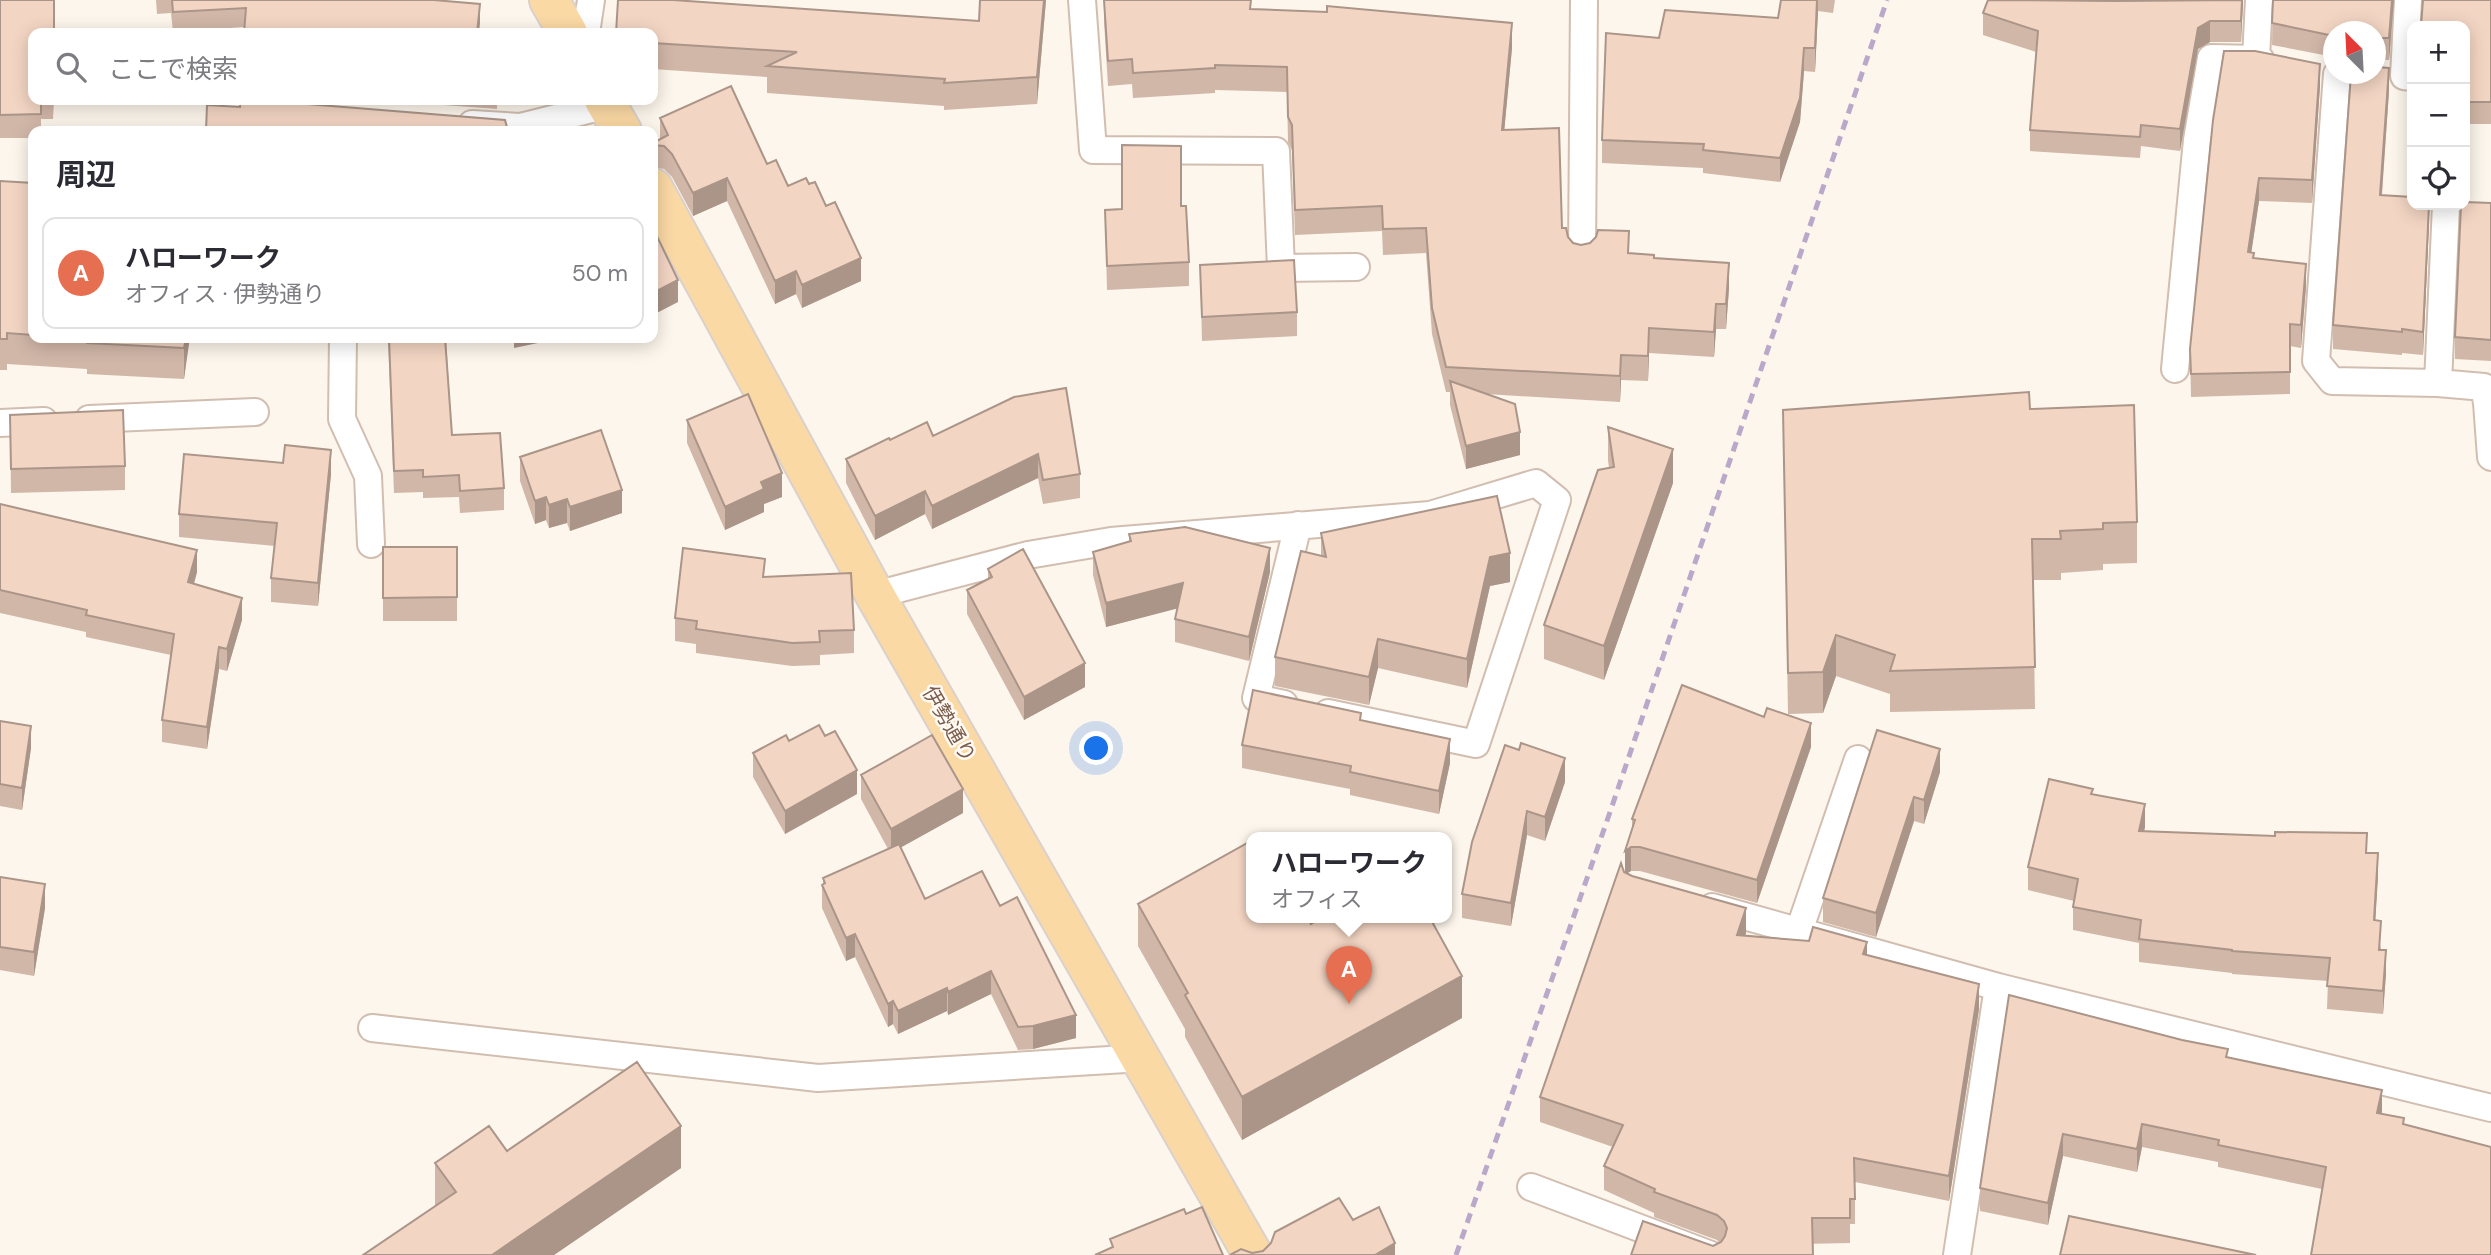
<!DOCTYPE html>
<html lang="ja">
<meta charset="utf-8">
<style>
body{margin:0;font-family:"DM Sans","Noto Sans JP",sans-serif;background:#f7f7f7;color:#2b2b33}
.controls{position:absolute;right:21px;top:21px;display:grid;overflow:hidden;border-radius:14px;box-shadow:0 4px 18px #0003}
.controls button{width:63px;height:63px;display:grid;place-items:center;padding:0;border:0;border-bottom:2px solid #e1e1e2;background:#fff;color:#2b2b33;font:35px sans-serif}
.compass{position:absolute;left:2323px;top:21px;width:63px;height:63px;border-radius:50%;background:#fff;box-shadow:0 4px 18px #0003;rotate:336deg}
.you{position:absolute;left:1097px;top:749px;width:24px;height:24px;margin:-18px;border:5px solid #fff;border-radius:50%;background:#1a73e8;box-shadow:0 0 0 10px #1a73e833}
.badge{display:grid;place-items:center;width:46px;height:46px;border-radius:50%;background:#e76f51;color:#fff;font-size:23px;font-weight:700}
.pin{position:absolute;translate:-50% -58px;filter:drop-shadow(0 2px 4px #0008)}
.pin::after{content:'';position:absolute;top:37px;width:24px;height:21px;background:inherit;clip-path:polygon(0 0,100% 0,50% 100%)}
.popup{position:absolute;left:1246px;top:832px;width:206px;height:91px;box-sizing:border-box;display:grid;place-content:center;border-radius:14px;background:#fff;filter:drop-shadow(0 2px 5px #0005);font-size:23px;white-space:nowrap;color:#7c7c81}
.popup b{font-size:26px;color:#2b2b33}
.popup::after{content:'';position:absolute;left:50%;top:100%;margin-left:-14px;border:14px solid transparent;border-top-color:#fff}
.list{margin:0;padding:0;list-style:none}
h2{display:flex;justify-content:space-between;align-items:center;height:91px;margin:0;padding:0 28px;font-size:30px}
h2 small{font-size:23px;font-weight:400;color:#7c7c81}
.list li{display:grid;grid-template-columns:46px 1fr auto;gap:21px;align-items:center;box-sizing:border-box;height:112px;margin:0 14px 14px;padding:0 14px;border:2px solid #e1e1e2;border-radius:14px}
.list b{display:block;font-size:26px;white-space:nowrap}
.list p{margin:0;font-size:23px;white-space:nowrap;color:#7c7c81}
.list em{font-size:23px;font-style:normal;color:#7c7c81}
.icon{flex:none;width:38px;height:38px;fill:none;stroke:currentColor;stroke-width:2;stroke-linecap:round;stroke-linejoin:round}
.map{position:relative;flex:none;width:2491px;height:1255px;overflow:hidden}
.search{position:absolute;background:#fff;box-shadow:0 4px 18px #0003;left:28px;top:28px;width:630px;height:77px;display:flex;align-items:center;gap:18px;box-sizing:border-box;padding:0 24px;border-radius:14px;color:#7c7c81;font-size:26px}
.panel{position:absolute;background:#fff;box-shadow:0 4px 18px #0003;left:28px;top:126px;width:630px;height:217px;border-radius:14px}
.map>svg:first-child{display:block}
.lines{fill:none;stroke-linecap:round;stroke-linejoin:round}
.lane-casing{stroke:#d1beb0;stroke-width:30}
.primary-casing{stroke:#dad1cd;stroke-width:42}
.lane{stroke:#fff;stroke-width:26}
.primary{stroke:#fbd9a5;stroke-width:38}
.rail{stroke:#b9a8c9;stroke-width:5;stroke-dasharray:10 7;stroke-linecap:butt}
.wall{fill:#d1b7a8}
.shaded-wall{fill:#aa9588}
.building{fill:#f3d5c3;stroke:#aa9588;stroke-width:2}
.labels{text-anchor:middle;stroke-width:5;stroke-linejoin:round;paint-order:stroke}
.street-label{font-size:21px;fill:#7a5c4d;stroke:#fffaf3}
</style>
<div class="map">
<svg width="2491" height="1255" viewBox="0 0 2491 1255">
<rect width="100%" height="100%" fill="#fdf6ec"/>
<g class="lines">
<g class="lane-casing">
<path id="lane" d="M1082 0 1093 150 1276 151 1281 268 1356 267
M2408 0 2404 76 2412 77
M586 33 591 0
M2256 58 2259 0
M2337 74 2316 361 2332 381 2438 383 2484 387 2487 403
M472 124 520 127 608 105
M1582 255 1584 0
M343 338 342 419 368 476 371 544
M2175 369 2197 140 2211 58 2260 59
M2438 383 2446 205
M2491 403H2487L2491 457
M89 419 255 412
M0 423 44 421
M875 595 1028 555 1111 541 1430 515 1536 483 1557 500 1476 744 1328 713
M1284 704 1256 698 1298 525
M1712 907 1998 987 2491 1108
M1799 931 1858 759
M372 1028 818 1078 1142 1058
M1531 1187 1711 1255
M1957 1255 1998 987"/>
</g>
<g class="primary-casing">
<path id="primary" d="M549 0 568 33
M604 100 622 131
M653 188 875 595 1253 1255"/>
</g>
<use href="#lane" class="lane"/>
<use href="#primary" class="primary"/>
<path class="rail" d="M1456 1255 1609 815 1887 0"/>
</g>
<path class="wall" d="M0 0 33 100H54L53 119H41V131H33V138H0Z
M156 0H434L480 23 244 27 173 32 171 13 157 14Z
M980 0H1046L1037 104 944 110V106L767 93V77L653 69V33L979 21Z
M1104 0 1252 9 1512 48 1504 130 1562 228 1573 243 1581 245 1654 258 1729 288 1726 329H1716L1714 357 1649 353 1648 381 1621 380 1620 402 1486 394 1520 455 1466 469 1450 405V392H1446L1432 334 1426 253 1383 255 1382 231 1295 235 1292 150 1288 142 1287 92 1215 90V93L1133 98 1132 84 1108 86 1104 21Z
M1781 0H1835L1833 13 1818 11 1815 72 1804 71 1800 122 1780 182 1703 173V168L1602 163V140L1659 38 1778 18Z
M2243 0 2241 42H2210L2198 49 2180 151 2141 146 2140 158 2030 151V130L2036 52 1983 35V13L2115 1Z
M2273 0H2394L2389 60 2376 59V32H2334V57L2272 45Z
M2491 0V124H2466V57H2465V26Z
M2320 86 2312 203 2259 201 2251 252 2254 258 2306 286 2301 348 2290 346V394L2191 397 2190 349 2213 120Z
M2389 91 2382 195 2429 223 2423 355 2402 353V355L2333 349V325Z
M377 100H497V109Z
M660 118 767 164 788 186 861 281 802 308 796 294 775 304 727 201 693 216 672 177 664 169 653 167V143L660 139Z
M0 181 33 183V338H189L184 379 87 374V369L7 364V370H0Z
M2491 203V361L2455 359V337Z
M1105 210 1189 262V286L1107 290Z
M1200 265 1297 312V336L1202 341Z
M388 338H507L446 339 452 435 504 488V510L460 513 459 497 423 498V492L394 493Z
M1014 397 1080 474V498L1043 504 1038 478 932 529 925 514 875 540 846 483V459L890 440 933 436Z
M2030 409 2137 522V563L2103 564V570L2061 573V580H2033L2035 709 1890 712V694L1836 676 1823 713 1788 714 1783 410Z
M10 415 125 466V490L11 493Z
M687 420 782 497 764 504V512L725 530 687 443Z
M1608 427 1673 483 1604 680 1544 659V625L1609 468 1608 460Z
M520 457 622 513 570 531 567 523 549 528 546 520 535 524 520 481Z
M331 474 318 606 271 602V578L275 546 179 537V514Z
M0 504 197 572 194 584 242 620 227 671 219 669 207 749 162 742V720L171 655 86 637V632L0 613Z
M1321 533 1510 582 1490 586 1467 688 1378 668 1369 705 1275 686V657L1321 556Z
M1129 534 1270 572 1249 661 1175 642V619L1177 608 1106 627 1093 575V552L1129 542Z
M383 547H457V621H383Z
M988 569 1085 687 1024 720 967 614V590L988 579Z
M765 577 854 630V653L820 655V665L792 666 696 653V644L675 641V618Z
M1361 720 1450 763 1439 814 1350 795V789L1242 768V745Z
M0 721 31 748 22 810 0 806Z
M1877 730 1940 772 1924 824 1914 821 1876 937 1823 922V898Z
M1811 747 1757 903 1640 871H1631L1627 873 1746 933 1745 936 1867 955 1979 1009 1949 1201 1855 1182V1224H1850V1243L1713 1246 1720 1243 1717 1240 1654 1217V1213L1604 1190V1166L1613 1147 1540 1122V1097L1625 872 1632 831V819Z
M753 753 857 794 785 834 753 777Z
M861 775 963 813 901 847 925 899 1000 906 1076 1038 1033 1049 1018 1050 991 994 948 1015 947 1011 898 1034 893 1024 888 1027 855 957 846 961 822 908V885L823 884V878L888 849 861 799Z
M1565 782 1545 841 1527 835 1511 926 1462 918V894L1472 842Z
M2093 794 2145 827 2144 831 2367 853 2378 876 2375 920 2386 973 2383 1014 2327 1009 2328 981 2232 974V973L2139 962V943L2073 930V907L2074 901 2028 890V867Z
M0 877 45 908 34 976 0 970Z
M1138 904 1462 1018 1242 1140 1185 1037V1029L1138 946Z
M2009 995 2228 1057 2382 1090 2322 1189 2218 1167V1162L2142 1147 2137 1172 2063 1156 2048 1225 1980 1211V1188Z
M507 1151 681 1168 554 1255H363L435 1206V1163Z"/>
<path class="shaded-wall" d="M1044 0H1046L1037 104V77Z
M1817 0 1818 11 1815 72V48Z
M2242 0H2243L2241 42V21Z
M2392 0H2394L2389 60V38Z
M480 4V23L479 33H477Z
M2210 21V42L2198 49 2180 151V129L2198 28Z
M1512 23V48L1502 155V130Z
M1804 48V71L1800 122 1780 182V158Z
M2320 64V86L2312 203V180Z
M2389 68V91L2380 218V195Z
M727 178V201L693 216V193Z
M2259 178V201L2248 275V252Z
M2429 205V223L2423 355V332Z
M861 258V281L802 308V285Z
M1729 263V288L1726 329V304Z
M2306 264V286L2301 348V325Z
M796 271V294L775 304V281Z
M678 280V302L653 315V293Z
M1716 304V329L1714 357V332Z
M1649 328V353L1648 381V356Z
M186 338H189V344L184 379V348Z
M514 338H562L514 348Z
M1621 355V380L1620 402V376Z
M1520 432V455L1466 469V446Z
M1673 449V483L1604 680V646Z
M331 450V474L318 606V583Z
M1038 454V478L932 529V506Z
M782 473V497L764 504V512L725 530V507L761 482Z
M622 490V513L570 531V507Z
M925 491V514L875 540V516Z
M546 497V520L535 524V501Z
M567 499V523L549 528V505Z
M1270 548V572L1249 661V637Z
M197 550V572L188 604V582Z
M1510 553V582L1490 586 1467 688V659L1490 557Z
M1183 583V607L1106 627V603Z
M242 598V620L227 671V649Z
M1836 635V676L1823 713V672Z
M1378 639V668L1369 705V677Z
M219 647V669L207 749V727Z
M1085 663V687L1024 720V697Z
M1811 723V747L1757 903V880Z
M31 726V748L22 810V788Z
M1450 739V763L1439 814V791Z
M1940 749V772L1924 824V800Z
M1565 758V782L1545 841V817Z
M857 770V794L785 834V811Z
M963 789V813L891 853V829Z
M1914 797V821L1876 937V913Z
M2145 804V827L2139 854V831Z
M1527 811V835L1511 926V903Z
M1631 847V871L1625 875V851Z
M2378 853V876L2374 943V920Z
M45 884V908L34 976V952Z
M1746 908V933L1737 960V935Z
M855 934V957L846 961V938Z
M1867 942V967L1863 954Z
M2386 950V973L2383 1014V991Z
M991 971V994L948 1015V992Z
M1462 976V1018L1242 1140V1097Z
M1979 984V1009L1949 1201V1176Z
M947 988V1011L898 1034V1011Z
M893 1001V1024L888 1027V1004Z
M1076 1015V1038L1033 1049V1026Z
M2382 1090V1113L2377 1135V1113Z
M2142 1124V1147L2137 1172V1149Z
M681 1126V1168L554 1255H492Z
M2063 1134V1156L2048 1225V1203Z
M1395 1243V1255H1375Z"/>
<path class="building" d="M0 0H54V33H33V100H41V114L0 115Z
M172 0H434L480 4 477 33H244L246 8 173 12Z
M618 0H673L979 21 980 0H1044L1037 77 944 83 945 79 767 66 797 52 653 43V33H616Z
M1104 0H1251L1250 9 1327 12V6L1512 23 1502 130 1559 128 1562 228H1566L1568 237 1573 243 1581 245 1590 243 1596 237 1598 230 1629 231 1628 253 1654 255V258L1729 263 1726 304H1716L1714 332 1649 328 1648 356 1621 355 1620 376 1446 367 1432 308 1426 228 1383 229 1382 206 1295 210 1292 125 1288 117 1287 67 1215 65V68L1133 73 1132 59 1108 61Z
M1781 0H1817L1815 48H1804L1800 98 1780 158 1703 150 1704 144 1602 140 1606 33 1659 38 1665 10 1778 18Z
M1988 0 2115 1 2242 0 2241 21H2210L2198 28 2180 129 2141 125 2140 137 2030 130 2038 31 1983 13Z
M2273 0H2392L2389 38H2376V32H2334V36L2272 23Z
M2423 0H2491V102H2466L2467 35H2465V26H2421Z
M2224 51H2255L2320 64 2312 180 2259 178 2248 252 2254 253 2253 258 2306 264 2301 325 2290 324V372L2191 374 2190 349 2213 120Z
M2376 67 2389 68 2380 195 2412 197V205H2429L2423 332 2402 329V332L2333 325 2351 74H2376Z
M731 86 767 164 776 160 788 186 806 178 809 184 815 182 826 206 835 202 861 258 802 285 796 271 775 281 727 178 693 193 672 154 664 146 653 145V143L668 135 660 118Z
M240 100H257L505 120 508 131H206L207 105 240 107Z
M1122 145 1181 146V206H1186L1189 262 1107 266 1105 210 1122 209Z
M0 181 33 183V335L7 333V339H0Z
M2465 202 2491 203V340L2455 337 2461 205H2465Z
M653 228 678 280 653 293Z
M1294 260 1297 312 1202 317 1200 265Z
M87 338H186L184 348 87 343Z
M389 338H445L452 435 500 433 504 488 460 491 459 475 423 477V470L394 471Z
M1450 381 1515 404 1520 432 1466 446Z
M1066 388 1080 474 1043 480 1038 454 932 506 925 491 875 516 846 459 889 438 890 440 927 422 933 436 1014 397Z
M2029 392 2030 409 2134 405 2137 522 2103 523V529L2060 531 2061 539H2032L2035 667 1890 671 1895 655 1836 635 1823 672 1788 673 1783 410Z
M748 394 782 473 761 482 764 489 725 507 687 420Z
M123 410 125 466 11 469 10 415Z
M1608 427 1673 449 1604 646 1544 625 1598 470 1614 467Z
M601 430 622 490 570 507 567 499 549 505 546 497 535 501 520 457Z
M285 445 331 450 318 583 271 578 277 523 179 514 184 454 283 463Z
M1497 496 1510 553 1490 557 1467 659 1378 639 1369 677 1275 657 1301 551 1326 557 1321 533Z
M0 504 197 550 188 582 242 598 227 649 219 647 207 727 162 720 174 634 86 615 87 610 0 590Z
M1185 527 1270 548 1249 637 1175 619 1183 583 1106 603 1093 552 1131 541 1129 534Z
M383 547H457V597L383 598Z
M683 548 765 559 763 577 851 573 854 630 819 631 820 642 792 643 696 629 697 621 675 618Z
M1023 549 1085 663 1024 697 967 590 992 577 988 569Z
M1682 685 1764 717 1767 708 1811 723 1757 880 1640 847H1631L1625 851 1635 820 1632 819Z
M1253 690 1361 713 1360 720 1450 739 1439 791 1350 772 1351 766 1242 745Z
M0 721 31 726 22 788 0 784Z
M819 725 825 736 835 731 857 770 785 811 753 753 786 735 789 741Z
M1877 730 1940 749 1924 800 1914 797 1876 913 1823 898Z
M932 735 963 789 891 829 861 775Z
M1521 743 1565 758 1545 817 1527 811 1511 903 1462 894 1472 842 1505 745 1519 750Z
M2049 779 2093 789 2091 794 2145 804 2139 831 2275 836V832L2367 833 2366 853H2378L2374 920 2381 921 2379 950H2386L2383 991 2327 986 2330 958 2232 951V950L2139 939 2141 920 2073 907 2078 879 2028 867Z
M1251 841V918H1308L1311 924 1320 918H1430L1462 976 1242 1097 1185 995 1188 993 1138 904Z
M899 844 925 899 982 871 1000 906 1017 897 1076 1015 1033 1026 1018 1027 991 971 948 992 947 988 898 1011 893 1001 888 1004 855 934 846 938 822 885 825 883 823 878Z
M1621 863 1624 872 1632 876 1746 908 1737 935 1809 941 1813 927 1867 942 1863 954 1979 984 1949 1176 1854 1158 1855 1199H1850V1218H1812L1813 1255H1631L1643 1221 1713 1246 1721 1242 1725 1236 1727 1228 1724 1221 1717 1215 1654 1192 1655 1189 1604 1166 1623 1125 1540 1097Z
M0 877 45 884 34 952 0 947Z
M2009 995 2182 1040 2228 1049 2226 1057 2382 1090 2377 1113 2404 1118 2403 1124 2491 1147V1255H2311L2326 1167 2218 1145 2219 1140 2142 1124 2137 1149 2063 1134 2048 1203 1980 1188Z
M637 1062 681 1126 492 1255H363L456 1192 435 1163 489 1126 507 1151Z
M1339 1198 1353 1220 1379 1207 1395 1243 1375 1255H1230L1241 1249 1252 1253 1263 1251 1271 1243 1275 1232Z
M1202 1207 1223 1255H1095L1113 1247 1110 1239 1184 1209 1186 1214Z
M2069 1216 2256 1255H2060Z"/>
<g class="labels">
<g class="street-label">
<text transform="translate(949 724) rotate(60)" y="7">伊勢通り</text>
</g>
</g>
</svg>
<div class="controls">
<button>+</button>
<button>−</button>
<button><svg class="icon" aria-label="locate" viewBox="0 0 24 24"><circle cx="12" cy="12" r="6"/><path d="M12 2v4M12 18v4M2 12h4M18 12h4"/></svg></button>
</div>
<svg class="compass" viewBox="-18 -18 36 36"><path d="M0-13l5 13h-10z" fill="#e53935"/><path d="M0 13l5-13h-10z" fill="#7c7c81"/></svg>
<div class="you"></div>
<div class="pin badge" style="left:1349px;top:1004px">A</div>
<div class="popup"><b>ハローワーク</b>オフィス</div>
<div class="search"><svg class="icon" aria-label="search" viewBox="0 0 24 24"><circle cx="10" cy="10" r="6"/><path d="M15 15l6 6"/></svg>ここで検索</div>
<section class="panel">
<h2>周辺<small></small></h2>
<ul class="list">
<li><span class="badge">A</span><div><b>ハローワーク</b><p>オフィス · 伊勢通り</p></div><em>50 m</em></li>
</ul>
</section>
</div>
